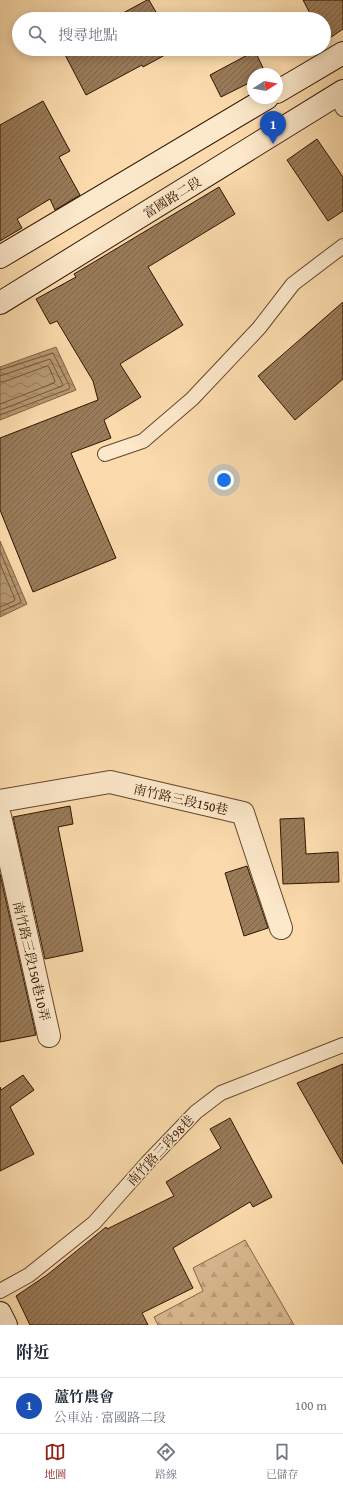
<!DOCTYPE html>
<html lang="zh-TW">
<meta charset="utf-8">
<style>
body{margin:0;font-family:"Gentium Book Plus","Noto Serif TC",serif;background:#f6f6f7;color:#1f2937}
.compass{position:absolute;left:247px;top:68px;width:36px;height:36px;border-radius:50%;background:#fff;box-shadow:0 2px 10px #0003;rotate:79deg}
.you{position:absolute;left:224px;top:480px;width:14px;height:14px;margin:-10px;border:3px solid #fff;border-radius:50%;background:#1a73e8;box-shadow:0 0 0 6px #1a73e833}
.badge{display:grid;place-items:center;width:26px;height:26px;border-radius:50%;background:#8f2418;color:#fff;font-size:13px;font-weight:700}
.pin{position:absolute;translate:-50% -33px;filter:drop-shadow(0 1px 2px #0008)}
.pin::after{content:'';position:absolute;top:21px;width:14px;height:12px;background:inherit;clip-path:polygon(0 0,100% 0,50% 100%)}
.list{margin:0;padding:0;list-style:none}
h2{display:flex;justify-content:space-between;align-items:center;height:52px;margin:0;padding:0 16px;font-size:17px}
h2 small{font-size:13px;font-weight:400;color:#747a83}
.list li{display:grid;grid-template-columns:26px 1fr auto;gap:12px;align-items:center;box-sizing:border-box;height:56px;padding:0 16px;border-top:1px solid #e0e1e3}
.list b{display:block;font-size:15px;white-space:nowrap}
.list p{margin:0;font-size:13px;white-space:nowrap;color:#747a83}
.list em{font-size:13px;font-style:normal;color:#747a83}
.icon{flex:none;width:22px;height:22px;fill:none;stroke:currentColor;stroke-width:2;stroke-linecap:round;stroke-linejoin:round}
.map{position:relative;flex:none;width:343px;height:1325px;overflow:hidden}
.search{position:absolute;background:#fff;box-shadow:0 2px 10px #0003;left:12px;right:12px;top:12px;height:44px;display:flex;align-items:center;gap:10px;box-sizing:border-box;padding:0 14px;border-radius:22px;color:#747a83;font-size:15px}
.sheet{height:108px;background:#fff}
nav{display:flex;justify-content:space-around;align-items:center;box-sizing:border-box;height:56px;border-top:1px solid #e0e1e3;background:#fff;font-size:11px;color:#747a83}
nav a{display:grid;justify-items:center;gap:2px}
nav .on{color:#8f2418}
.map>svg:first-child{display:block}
.forest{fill:url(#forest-firs);stroke:#856748}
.water{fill:url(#water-waves);stroke:#816444}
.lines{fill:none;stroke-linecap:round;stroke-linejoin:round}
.shore{stroke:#745639;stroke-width:1}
.building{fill:url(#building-hatch);stroke:#311500}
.lane-casing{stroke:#64462b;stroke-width:16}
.street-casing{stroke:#64462b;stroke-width:24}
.secondary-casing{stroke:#311500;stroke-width:24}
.lane{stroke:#fce8ca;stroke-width:14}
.street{stroke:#fce8ca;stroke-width:22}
.secondary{stroke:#fce8ca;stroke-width:22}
.labels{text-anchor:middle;stroke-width:3;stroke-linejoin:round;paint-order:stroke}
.street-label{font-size:13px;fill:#311500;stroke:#fce8ca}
</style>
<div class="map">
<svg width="343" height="1325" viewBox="0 0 343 1325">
<defs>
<pattern id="forest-firs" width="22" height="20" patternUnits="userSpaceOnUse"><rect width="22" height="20" fill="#d9b990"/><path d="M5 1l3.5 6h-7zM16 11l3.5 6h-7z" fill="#bb9e7a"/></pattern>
<pattern id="water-waves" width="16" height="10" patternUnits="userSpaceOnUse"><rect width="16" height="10" fill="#b69872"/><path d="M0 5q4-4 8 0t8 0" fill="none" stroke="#957b5b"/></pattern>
<pattern id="building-hatch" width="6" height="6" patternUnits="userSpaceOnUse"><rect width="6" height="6" fill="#9a7c5a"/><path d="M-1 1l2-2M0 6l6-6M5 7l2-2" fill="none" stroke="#7e6448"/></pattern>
</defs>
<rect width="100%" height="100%" fill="#fbdbad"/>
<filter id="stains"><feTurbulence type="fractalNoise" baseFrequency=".005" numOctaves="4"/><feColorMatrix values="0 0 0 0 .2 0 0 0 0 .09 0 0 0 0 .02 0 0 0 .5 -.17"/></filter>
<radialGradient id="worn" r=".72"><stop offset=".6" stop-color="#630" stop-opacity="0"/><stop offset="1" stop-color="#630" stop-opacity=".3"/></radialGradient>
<path class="forest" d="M245 1240 294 1325H158L154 1317 203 1291 193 1268Z"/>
<path class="water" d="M56 347 76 390 0 420V367Z
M0 541 27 604 0 617Z"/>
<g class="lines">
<path class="shore" d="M0 370 53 353 70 387 69 389 0 415
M0 376 50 359 63 385 62 386 0 410
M0 382 6 381 47 366 49 367 55 381 54 383 0 404
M0 551 21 601 20 603 0 612
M0 564 15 599 14 601 0 607"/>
</g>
<path class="building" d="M147 0H149L160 19H112Z
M303 0H343V29L324 42V19H313Z
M62 49H176L143 67 142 65 86 95Z
M255 51 266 74H253V81L221 97 210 75Z
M43 101 70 151 59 157 80 195 55 210 50 199 17 219 22 228 0 241V125Z
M317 139 343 177V211L328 221 287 160Z
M219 187 235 214 148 267 183 325 120 364 141 397 104 420 111 438 71 453 116 558 33 592 0 510V438L98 400 93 381 57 321 50 324 36 299 76 277 74 274Z
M343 302V379L295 420 258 376Z
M70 806 73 824 58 827 83 951 45 959 13 817Z
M304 818 306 854 338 852 339 882 283 884 280 819Z
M247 866 268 928 244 936 225 873Z
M0 874 36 1035 0 1042Z
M343 1064V1164L297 1083Z
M23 1075 34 1090 10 1107 34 1154 0 1171V1087L1 1090Z
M230 1118 272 1197 253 1207 250 1202 173 1248 193 1288 142 1313 148 1325H30L16 1296 47 1275 106 1227 107 1229 174 1196 166 1182 221 1148 210 1129Z"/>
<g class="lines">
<g class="lane-casing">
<path id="lane" d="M336 96 343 109
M105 454 143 441 192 399 259 328 293 284 343 246
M0 1291 29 1275 94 1223 148 1162 196 1112 221 1093 343 1045"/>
</g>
<g class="street-casing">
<path id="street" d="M0 801 110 782 243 813 281 928
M0 816 49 1036"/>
</g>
<g class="secondary-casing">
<path id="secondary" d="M277 92 343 53
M0 257 267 98
M0 303 343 91
M0 1313 6 1325"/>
</g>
<use href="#lane" class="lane"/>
<use href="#street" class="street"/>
<use href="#secondary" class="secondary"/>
</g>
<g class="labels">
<g class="street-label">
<text transform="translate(172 197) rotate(-32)" y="5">富國路二段</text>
<text transform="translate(181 799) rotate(13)" y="5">南竹路三段150巷</text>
<text transform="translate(32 961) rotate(77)" y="5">南竹路三段150巷10弄</text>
<text transform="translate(160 1150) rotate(-47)" y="5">南竹路三段98巷</text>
</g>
</g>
<rect width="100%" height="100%" filter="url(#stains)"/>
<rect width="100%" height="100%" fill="url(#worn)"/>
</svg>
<svg class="compass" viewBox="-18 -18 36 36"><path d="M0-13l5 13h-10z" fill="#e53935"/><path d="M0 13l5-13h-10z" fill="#747a83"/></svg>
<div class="you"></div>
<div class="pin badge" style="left:273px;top:144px;background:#1a4fb4">1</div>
<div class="search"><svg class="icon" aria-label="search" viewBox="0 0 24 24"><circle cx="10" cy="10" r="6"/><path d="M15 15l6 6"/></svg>搜尋地點</div>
</div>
<section class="sheet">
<h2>附近<small></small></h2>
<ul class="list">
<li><span class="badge" style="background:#1a4fb4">1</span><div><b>蘆竹農會</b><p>公車站 · 富國路二段</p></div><em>100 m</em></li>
</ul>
</section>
<nav>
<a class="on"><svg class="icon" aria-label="map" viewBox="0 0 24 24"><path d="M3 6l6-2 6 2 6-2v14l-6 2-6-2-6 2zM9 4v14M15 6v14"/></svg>地圖</a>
<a><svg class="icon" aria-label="directions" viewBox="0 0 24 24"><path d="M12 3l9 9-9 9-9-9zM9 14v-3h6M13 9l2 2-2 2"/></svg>路線</a>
<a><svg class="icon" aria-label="saved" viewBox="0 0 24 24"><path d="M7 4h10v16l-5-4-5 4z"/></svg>已儲存</a>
</nav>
